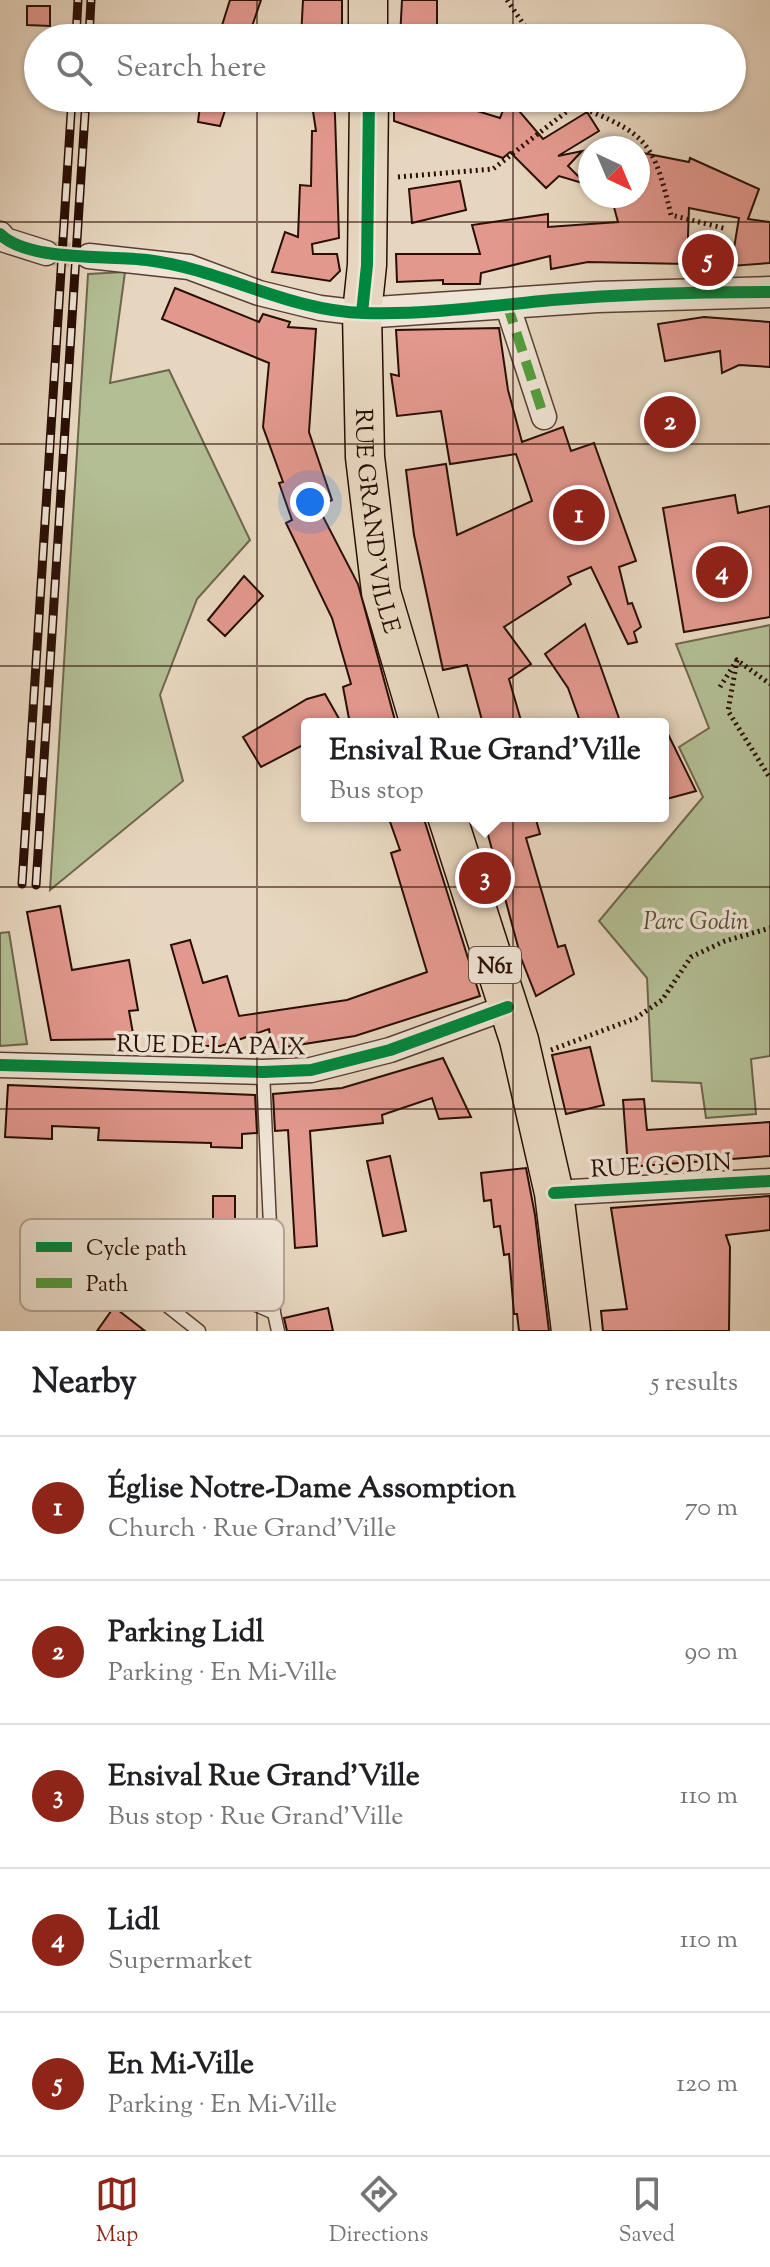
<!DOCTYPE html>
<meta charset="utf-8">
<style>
body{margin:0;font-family:"Sorts Mill Goudy",serif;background:#f6f6f6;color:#202124}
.compass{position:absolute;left:578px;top:136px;width:72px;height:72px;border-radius:50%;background:#fff;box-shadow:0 2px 6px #0004;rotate:136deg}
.you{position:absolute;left:310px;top:502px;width:28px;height:28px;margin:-20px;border:6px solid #fff;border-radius:50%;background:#1a73e8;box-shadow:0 0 0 12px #1a73e833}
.badge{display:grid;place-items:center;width:52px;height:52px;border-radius:50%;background:#8f2418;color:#fff;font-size:26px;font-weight:700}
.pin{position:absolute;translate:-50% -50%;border:4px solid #fff;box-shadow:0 2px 8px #0006}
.popup{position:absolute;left:301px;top:718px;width:368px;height:104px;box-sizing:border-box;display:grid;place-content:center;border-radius:8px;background:#fff;filter:drop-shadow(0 2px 6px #0005);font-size:26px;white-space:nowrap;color:#757577}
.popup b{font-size:30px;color:#202124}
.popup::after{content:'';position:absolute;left:50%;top:100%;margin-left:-16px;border:16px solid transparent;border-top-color:#fff}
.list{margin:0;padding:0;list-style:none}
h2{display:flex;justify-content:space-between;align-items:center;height:104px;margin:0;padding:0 32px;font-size:34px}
h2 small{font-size:26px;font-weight:400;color:#757577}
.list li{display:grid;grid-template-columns:52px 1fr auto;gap:24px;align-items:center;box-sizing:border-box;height:144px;padding:0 32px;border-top:2px solid #e0e0e0}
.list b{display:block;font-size:30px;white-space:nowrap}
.list p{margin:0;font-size:26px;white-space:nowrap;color:#757577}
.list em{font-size:26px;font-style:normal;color:#757577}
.icon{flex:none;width:44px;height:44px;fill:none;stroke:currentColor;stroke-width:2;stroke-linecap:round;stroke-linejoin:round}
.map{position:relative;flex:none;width:770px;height:1331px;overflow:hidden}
.search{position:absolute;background:#fff;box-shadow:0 2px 6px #0004;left:24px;right:24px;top:24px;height:88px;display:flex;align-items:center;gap:20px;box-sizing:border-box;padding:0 28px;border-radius:44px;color:#757577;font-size:30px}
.sheet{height:824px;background:#fff}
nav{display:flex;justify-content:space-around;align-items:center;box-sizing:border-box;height:112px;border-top:2px solid #e0e0e0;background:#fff;font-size:22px;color:#757577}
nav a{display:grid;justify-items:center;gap:4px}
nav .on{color:#8f2418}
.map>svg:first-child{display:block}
.green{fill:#b3be94;stroke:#6e664c;stroke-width:2}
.building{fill:#e3988e;stroke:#290e04;stroke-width:2}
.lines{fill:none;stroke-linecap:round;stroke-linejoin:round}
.minor-tunnel{stroke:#cab8a3;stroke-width:24;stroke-dasharray:24 12;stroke-linecap:butt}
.service-casing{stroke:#584033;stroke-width:15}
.minor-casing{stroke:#584033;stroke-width:27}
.tertiary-casing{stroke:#584033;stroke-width:33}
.primary-casing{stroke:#290e04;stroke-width:41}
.path{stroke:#290e04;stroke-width:5;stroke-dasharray:2 4;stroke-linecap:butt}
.service{stroke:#efe4d5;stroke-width:12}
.minor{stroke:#efe4d5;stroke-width:24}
.tertiary{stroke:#efe4d5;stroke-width:30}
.primary{stroke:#e7d6bf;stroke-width:38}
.rail-casing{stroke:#290e04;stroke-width:9}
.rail{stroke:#efe4d5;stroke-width:6;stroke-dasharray:18;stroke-linecap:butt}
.quiet{stroke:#519f3d;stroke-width:10;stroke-dasharray:20 10;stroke-linecap:butt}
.cycleway-casing{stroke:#efe4d5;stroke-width:17}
.cycleway{stroke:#00873e;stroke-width:12}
.grid{fill:none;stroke:#290e04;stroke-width:2;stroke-opacity:0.55}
.labels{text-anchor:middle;stroke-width:7;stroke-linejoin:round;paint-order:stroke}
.shield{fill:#efe4d5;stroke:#644e43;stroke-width:2}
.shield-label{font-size:22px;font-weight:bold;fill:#290e04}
.street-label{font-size:24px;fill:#290e04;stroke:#efe4d5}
.park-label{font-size:24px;font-style:italic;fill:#594c36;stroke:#efe4d5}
.key{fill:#efe4d5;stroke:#b4a496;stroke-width:2}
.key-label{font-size:22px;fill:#290e04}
</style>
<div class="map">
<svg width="770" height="1331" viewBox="0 0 770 1331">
<rect width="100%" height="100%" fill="#e7d6bf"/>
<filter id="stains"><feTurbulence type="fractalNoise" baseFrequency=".0025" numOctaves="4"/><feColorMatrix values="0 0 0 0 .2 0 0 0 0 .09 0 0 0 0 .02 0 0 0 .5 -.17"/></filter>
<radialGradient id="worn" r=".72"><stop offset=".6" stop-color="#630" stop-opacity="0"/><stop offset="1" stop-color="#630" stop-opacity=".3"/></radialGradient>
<path class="green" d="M125 272 110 383 169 370 250 540 197 599 160 695 183 781 50 890 88 274Z
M770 625V1056L751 1059 756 1114 706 1118 701 1083 652 1081 647 978 599 921 703 797 679 747 709 728 676 644Z
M9 932 27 1044 0 1046V933Z"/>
<path class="building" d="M230 0H261L248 38H218Z
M303 0H342V38H301Z
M402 0H437V38H400Z
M27 6H50V26L27 25Z
M201 98H229L220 126 198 122Z
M311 98H333L335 115 339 238 312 244 313 254H337L340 271 330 281 272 272 285 232 298 237 300 185 311 186 312 131H316Z
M394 98H435L500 118 508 98 543 139 587 112 599 131 558 156 582 151 568 166 586 184 559 176 546 188 510 152 503 158 394 121Z
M638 152 689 162 690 158 759 189 748 219 770 222V263L731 266 739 218 689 208 687 264 588 262 551 269 550 256 481 273 480 284H443V280L397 282 396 254H480L472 225 548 214V227L618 222 611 196 638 198Z
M460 181 466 210 412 223 409 189Z
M175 288 259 322 263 314 290 322 288 327 316 329 309 432 332 500 318 507 358 584 396 724H350L343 687 351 684 332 618 286 523 292 520 279 483 283 482 263 427 269 363 162 319Z
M704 317 770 322V367L739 365 722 373 720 351 665 361 658 324Z
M499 328 508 390 522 442 563 427 571 451 594 443 636 561 619 567 628 604 632 603 641 627 634 632 637 642 628 644 591 567 568 577 571 584 504 627 531 664 509 679 522 724H483L467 665 443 670 414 535 406 470 446 464 457 535 532 501 516 454 450 464 441 411 397 416 391 374 399 376 396 330Z
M735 495 738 513 770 506V617L684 632 663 508Z
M244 576 263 596 225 636 208 620Z
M585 624 599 662 621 724H581L568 688 545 654Z
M325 694 342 724H307V743L261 767 243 737 307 699Z
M663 724 696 791 663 800Z
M388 816H423L480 996 355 1036 272 1049 269 1029 221 1046H200L171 945 190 940 203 983 227 976 239 1016 347 1000 427 972 391 853 400 850Z
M483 816H535L540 834 526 838 558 947 565 945 574 974 536 996 521 958Z
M60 906 72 970 129 960 138 1010 129 1011 134 1039 51 1040 27 912Z
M590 1047 604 1105 566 1114 552 1055Z
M443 1058 471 1117 439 1119 432 1098 382 1115 383 1123 310 1131 317 1246 295 1248 288 1130 275 1131 273 1094 342 1088Z
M8 1085 255 1095 257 1133 242 1134V1148L211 1147V1143L98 1140 99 1128 52 1126V1139L5 1137Z
M644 1099 647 1130 770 1122V1156L628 1167 623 1100Z
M390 1156 406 1231 383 1236 367 1161Z
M526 1168 535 1215 549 1331H519L517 1314H514L509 1254 504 1255 500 1226 494 1227 491 1200 484 1201 481 1173Z
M213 1196H235V1248L169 1246 170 1227 213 1229Z
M770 1196V1230L726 1235 730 1247 729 1331H603L601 1311 627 1309 611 1208Z
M114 1307 145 1331H97Z
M328 1308 333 1331H287L284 1318Z"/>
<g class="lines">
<path class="minor-tunnel" d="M46 253 89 256"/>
<g class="service-casing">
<path id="service" d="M263 1072 274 1313 278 1331
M199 1331 151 1293 121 1277 109 1264 116 1255 197 1279 274 1313"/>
</g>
<g class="minor-casing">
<path id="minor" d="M0 234 5 240 46 253
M89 256 189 267 259 293 320 308 362 313
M507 304 544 417
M0 1065 263 1072 311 1070 390 1050 508 1007
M554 1193 770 1181"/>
</g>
<g class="tertiary-casing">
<path id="tertiary" d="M362 313 597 297 770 292"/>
</g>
<g class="primary-casing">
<g id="primary">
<path d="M368 0V38"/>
<path id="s1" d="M369 98 367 265 362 313 365 457 381 592 420 724"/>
<path d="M447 816 519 1040 554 1193 571 1331"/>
</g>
</g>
<path class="path" d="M507 0 533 38
M571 98 575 105
M398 177 493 169 575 105C647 134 653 140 671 215L727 229
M737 660 728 711 770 778
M720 687 737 660 770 684
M551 1050 636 1018 662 1000 691 957 725 941 770 928"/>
<use href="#service" class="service"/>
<use href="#minor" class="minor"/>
<use href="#tertiary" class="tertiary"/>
<use href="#primary" class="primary"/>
<g class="rail-casing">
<path id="rail" d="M76 38 78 0
M89 38 91 0
M22 884 72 98
M36 885 86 98"/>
</g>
<use href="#rail" class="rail"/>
<path class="quiet" d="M507 304 544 417"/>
<g class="cycleway-casing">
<path id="cycleway" d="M0 234C28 262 109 255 147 260 221 269 288 311 364 313 426 315 490 306 552 300 625 294 697 292 770 292
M362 313 367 265 369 98
M0 1065 263 1072 311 1070 390 1050 508 1007
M554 1193 770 1181"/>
</g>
<use href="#cycleway" class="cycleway"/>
</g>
<path class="grid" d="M257 0V38M513 0V38M257 98V1331M513 98V1331M0 222H770M0 444H770M0 666H770M0 887H770M0 1109H770"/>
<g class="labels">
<rect class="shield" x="469" y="947" width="52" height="36" rx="6"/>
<g class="shield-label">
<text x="495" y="973">N61</text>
</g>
<g class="street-label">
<text dy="8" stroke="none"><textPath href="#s1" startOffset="424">RUE GRAND'VILLE</textPath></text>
<text transform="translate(211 1045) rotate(1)" y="8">RUE DE LA PAIX</text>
<text transform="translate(661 1165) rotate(-3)" y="8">RUE GODIN</text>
</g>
<g class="park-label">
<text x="696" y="929">Parc Godin</text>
</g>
</g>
<rect x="20" y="1219" width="264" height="92" rx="12" class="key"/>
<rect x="36" y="1242" width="36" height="10" fill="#00873e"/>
<rect x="36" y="1278" width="36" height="10" fill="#519f3d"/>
<g class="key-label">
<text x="86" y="1255">Cycle path</text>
<text x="86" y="1291">Path</text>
</g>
<rect width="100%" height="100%" filter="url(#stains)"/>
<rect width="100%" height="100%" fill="url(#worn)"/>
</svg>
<svg class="compass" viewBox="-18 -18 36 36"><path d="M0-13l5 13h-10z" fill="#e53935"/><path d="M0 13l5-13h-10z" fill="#757577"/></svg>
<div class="you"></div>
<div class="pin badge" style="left:579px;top:515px">1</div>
<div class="pin badge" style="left:670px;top:422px">2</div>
<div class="pin badge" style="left:485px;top:878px">3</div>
<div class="popup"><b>Ensival Rue Grand'Ville</b>Bus stop</div>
<div class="pin badge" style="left:722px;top:572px">4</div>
<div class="pin badge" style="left:708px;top:260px">5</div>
<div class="search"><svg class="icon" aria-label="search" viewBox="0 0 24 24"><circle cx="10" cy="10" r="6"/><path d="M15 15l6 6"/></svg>Search here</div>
</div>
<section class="sheet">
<h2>Nearby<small>5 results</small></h2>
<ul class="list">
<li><span class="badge">1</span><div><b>Église Notre-Dame Assomption</b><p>Church · Rue Grand'Ville</p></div><em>70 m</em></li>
<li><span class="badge">2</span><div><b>Parking Lidl</b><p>Parking · En Mi-Ville</p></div><em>90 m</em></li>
<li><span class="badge">3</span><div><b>Ensival Rue Grand'Ville</b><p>Bus stop · Rue Grand'Ville</p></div><em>110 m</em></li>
<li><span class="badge">4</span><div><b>Lidl</b><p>Supermarket</p></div><em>110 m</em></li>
<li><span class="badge">5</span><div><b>En Mi-Ville</b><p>Parking · En Mi-Ville</p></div><em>120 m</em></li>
</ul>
</section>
<nav>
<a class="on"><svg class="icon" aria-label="map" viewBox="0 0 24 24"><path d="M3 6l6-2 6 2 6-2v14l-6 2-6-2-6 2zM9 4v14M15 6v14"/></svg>Map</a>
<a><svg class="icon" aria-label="directions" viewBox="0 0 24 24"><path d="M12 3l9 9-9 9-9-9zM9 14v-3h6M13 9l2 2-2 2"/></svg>Directions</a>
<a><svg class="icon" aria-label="saved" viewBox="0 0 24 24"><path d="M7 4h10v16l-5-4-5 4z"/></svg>Saved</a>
</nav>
